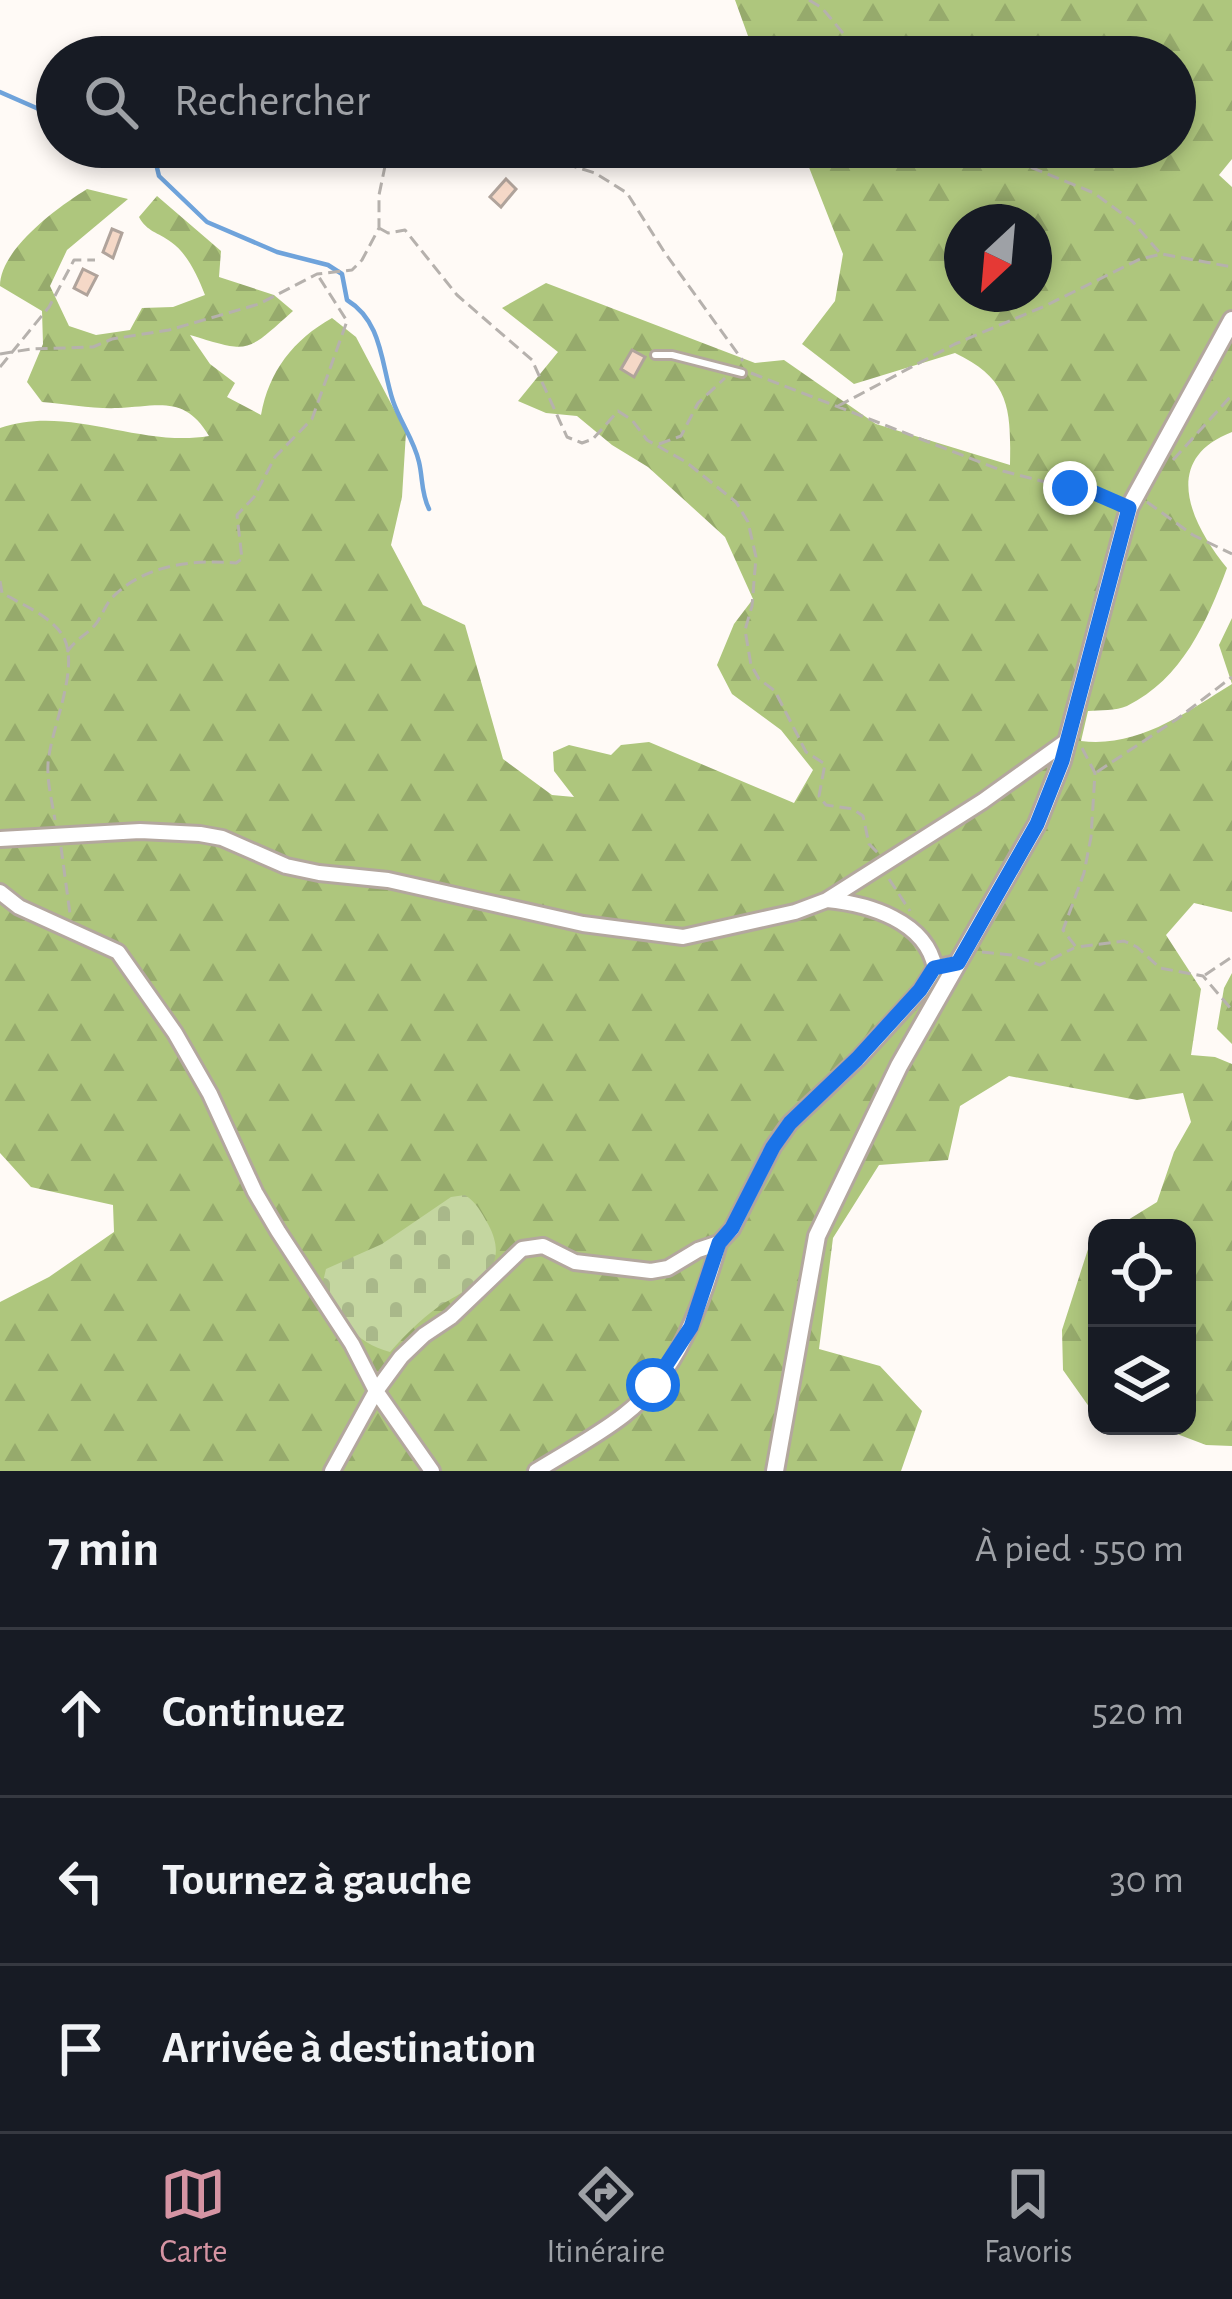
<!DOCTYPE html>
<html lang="fr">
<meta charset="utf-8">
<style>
body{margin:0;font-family:"Alegreya Sans",sans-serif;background:#242831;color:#f1f3f6}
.controls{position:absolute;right:36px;bottom:36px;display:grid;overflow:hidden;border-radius:24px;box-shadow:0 6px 18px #0003}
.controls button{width:108px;height:108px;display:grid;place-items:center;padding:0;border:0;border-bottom:3px solid #363941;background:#171b24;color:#f1f3f6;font:60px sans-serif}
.compass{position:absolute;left:944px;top:204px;width:108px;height:108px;border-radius:50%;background:#171b24;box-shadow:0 6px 18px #0003;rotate:206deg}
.stop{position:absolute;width:36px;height:36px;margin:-27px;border:9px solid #1a73e8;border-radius:50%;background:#fff}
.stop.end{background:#1a73e8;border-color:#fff;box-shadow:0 3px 12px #0008}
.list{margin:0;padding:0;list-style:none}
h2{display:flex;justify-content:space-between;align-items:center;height:156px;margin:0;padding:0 48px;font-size:51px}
h2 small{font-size:39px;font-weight:400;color:#9ea1a6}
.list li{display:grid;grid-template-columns:78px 1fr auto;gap:36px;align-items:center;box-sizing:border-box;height:168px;padding:0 48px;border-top:3px solid #363941}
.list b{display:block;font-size:45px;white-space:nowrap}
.list em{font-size:39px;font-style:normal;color:#9ea1a6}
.icon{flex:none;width:66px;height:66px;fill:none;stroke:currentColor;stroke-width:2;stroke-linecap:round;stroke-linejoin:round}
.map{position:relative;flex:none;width:1232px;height:1471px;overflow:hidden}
.search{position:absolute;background:#171b24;box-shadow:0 6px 18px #0003;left:36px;right:36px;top:36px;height:132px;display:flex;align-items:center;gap:30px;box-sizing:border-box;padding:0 42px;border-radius:66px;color:#9ea1a6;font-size:45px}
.sheet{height:660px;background:#171b24}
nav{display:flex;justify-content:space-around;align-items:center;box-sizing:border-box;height:168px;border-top:3px solid #363941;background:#171b24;font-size:33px;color:#9ea1a6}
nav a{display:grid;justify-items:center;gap:6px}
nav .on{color:#d594a3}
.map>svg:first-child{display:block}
.forest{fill:url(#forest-firs);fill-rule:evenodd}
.cemetery{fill:url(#cemetery-stones)}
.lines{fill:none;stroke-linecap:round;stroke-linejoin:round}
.stream{stroke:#6fa3db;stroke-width:4.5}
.building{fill:#f5d8c7;stroke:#b0a39b;stroke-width:3}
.service-casing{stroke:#b3a79e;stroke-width:12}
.minor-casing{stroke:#b3a79e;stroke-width:20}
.tertiary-casing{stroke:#b3a79e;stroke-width:22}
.path{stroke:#b6b1ad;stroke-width:3;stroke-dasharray:12 6;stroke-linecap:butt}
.service{stroke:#fff;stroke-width:6}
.minor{stroke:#fff;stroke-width:14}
.tertiary{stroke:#fff;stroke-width:16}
.route{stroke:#1a73e8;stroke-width:15}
</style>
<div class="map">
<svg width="1232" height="1471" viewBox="0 0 1232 1471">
<defs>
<pattern id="forest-firs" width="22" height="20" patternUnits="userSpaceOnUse" patternTransform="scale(3)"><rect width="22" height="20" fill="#aec67d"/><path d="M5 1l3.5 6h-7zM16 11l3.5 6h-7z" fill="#96aa6c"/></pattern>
<pattern id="cemetery-stones" width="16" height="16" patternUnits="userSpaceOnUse" patternTransform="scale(3)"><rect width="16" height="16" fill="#c4d6a0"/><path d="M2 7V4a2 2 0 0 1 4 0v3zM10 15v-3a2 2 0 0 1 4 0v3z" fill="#a9b88a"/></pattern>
</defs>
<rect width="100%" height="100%" fill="#fffaf6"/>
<path class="forest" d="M735 0H1232V159L1219 175 1232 187V432C1159 460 1192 525 1227 568 1207 622 1182 679 1127 706 1116 711 1100 710 1088 711L1081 741C1138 748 1185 713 1232 684L1219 645 1232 618V912L1194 903 1166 935 1201 989 1191 1055 1215 1057 1232 1064V1446L1206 1445 1156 1426H1187V1228H1115L1157 1202 1174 1152 1191 1122 1183 1093 1137 1100 1009 1076 960 1106 948 1160 879 1165 833 1238 819 1349 880 1366 922 1411 901 1471H0V1302L49 1277 114 1232 113 1205 31 1187 0 1153V428C68 404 140 448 209 436 185 395 159 406 118 408 93 409 67 404 42 402L27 382 43 344 42 311 0 286C0 249 58 207 87 189L128 199 67 250 50 286 69 326 96 335 130 330 142 308 173 307 205 295C198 277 188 254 171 242 158 232 147 232 139 217L157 196 221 251 219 277 274 295 293 311C245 354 250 353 190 335L210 364 235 383 227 397 261 415C269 371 293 340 332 318L356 337 406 432 402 497 391 545 423 605 465 625 503 759 552 795 574 797 554 771 553 752 569 745 611 755 621 745 649 742 794 803 813 770 781 730 732 694 717 665 734 624 753 599 725 537 648 467 612 445 577 416 546 413 518 401 558 352 502 308 546 283 755 363 784 360 876 424 1010 465C1011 409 1010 379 955 353L854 384 802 344 835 301 843 254 801 147H1175V57H816L752 47ZM962 222H1034V294H962Z
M1232 973V1044L1217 1029 1224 988Z
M1097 1239V1418L1063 1370 1062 1330 1090 1243Z"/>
<path class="cemetery" d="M465 1195C477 1203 481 1212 488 1224 514 1272 470 1286 438 1307 420 1320 404 1336 390 1352 355 1343 338 1317 322 1286L326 1269 382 1244 451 1197Z"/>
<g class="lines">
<path class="stream" d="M0 92 57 117
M152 147 159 176 207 222 277 252 328 265 342 274 347 300C383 322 381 365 393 401 400 422 414 440 419 462 423 479 421 493 429 509"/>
</g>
<path class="building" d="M506 179 516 189 501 207 490 197Z
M112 229 122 233 113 258 103 252Z
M83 269 97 276 87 295 74 288Z
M632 350 645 357 634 377 621 369Z"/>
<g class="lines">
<g class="service-casing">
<path id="service" d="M655 355H672L742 373"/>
</g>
<g class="minor-casing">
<path id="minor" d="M0 839 140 831 200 834 222 838 286 866 319 873 388 880 583 924 683 937 795 912 827 900 983 801 1068 740
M0 892 19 907 118 952 175 1033 210 1094 255 1192 278 1231 352 1344 376 1391 432 1471
M827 900C869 904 926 921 935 968
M332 1471 376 1391 401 1357 424 1335 451 1317 522 1249 543 1246 575 1262 651 1271 668 1268 698 1250 719 1243 732 1229 773 1147 790 1123 858 1059 921 990 935 968 957 963
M536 1471C565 1453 597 1436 624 1415 677 1374 702 1305 719 1243"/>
</g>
<g class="tertiary-casing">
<path id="tertiary" d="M775 1471 817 1236 899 1066 1037 824 1062 761 1129 508 1232 320"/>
</g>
<path class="path" d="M809 0 822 8 863 57
M534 147 547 158 595 173 627 193 665 253 743 361
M981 147 1094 193 1132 221 1160 253
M379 228 388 233 405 230 457 295 532 360 567 437 582 443 593 439 618 411 632 420 647 440 686 462 736 502 748 522 756 557 752 606 745 630 751 665 759 679 775 691 806 752 825 764 819 796 826 805 853 809 863 816 869 844 879 854
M0 354 31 349 93 347 112 339 169 330 259 304 317 274 352 270 362 260 379 228V195L389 147
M0 367 49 307 74 260H95
M751 373 1003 471 1114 500
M838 406 955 344 1045 306 1140 259 1162 254 1232 267
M659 444 681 436 698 403 725 378
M1173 460 1232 395
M1147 502 1193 535 1232 554
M0 581 2 593C21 604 51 616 63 636 81 668 50 730 48 764 47 783 52 801 55 820
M67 652C75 640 86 635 95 625 101 618 104 608 110 600 141 565 193 559 236 563L242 559 237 515 254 497 275 457 312 419 347 321 317 274
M1082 748 1095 773 1091 837 1084 873 1063 930 1076 947 1124 941 1137 947 1160 968 1203 976 1232 1010
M1097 772 1177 719 1232 677
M61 847 70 914
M889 879 910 911
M982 952 1011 955 1040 965 1074 948
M1205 975 1232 957"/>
<use href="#service" class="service"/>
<use href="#minor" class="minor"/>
<use href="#tertiary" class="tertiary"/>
</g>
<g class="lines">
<path class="route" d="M653 1385 691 1327 719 1243 732 1228 773 1147 790 1123 857 1059 920 990 934 968 958 963 1037 824 1062 761 1129 508 1090 491 1070 488"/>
</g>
</svg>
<div class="controls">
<button><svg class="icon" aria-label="locate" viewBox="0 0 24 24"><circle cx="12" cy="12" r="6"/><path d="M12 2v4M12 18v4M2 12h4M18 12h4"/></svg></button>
<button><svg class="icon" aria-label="layers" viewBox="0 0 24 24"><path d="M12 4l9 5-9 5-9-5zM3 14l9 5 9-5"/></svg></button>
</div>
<svg class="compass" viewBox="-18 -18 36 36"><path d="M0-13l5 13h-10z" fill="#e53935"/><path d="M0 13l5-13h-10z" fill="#9ea1a6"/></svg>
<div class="stop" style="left:653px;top:1385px"></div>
<div class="stop end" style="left:1070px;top:488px"></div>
<div class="search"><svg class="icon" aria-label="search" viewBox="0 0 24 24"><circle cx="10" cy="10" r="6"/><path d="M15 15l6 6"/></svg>Rechercher</div>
</div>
<section class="sheet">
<h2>7 min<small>À pied · 550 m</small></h2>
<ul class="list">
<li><svg class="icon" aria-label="ahead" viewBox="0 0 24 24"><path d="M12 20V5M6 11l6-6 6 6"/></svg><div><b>Continuez</b></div><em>520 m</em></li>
<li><svg class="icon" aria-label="left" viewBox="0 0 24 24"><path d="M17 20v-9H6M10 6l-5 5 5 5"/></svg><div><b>Tournez à gauche</b></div><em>30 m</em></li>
<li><svg class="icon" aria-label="arrive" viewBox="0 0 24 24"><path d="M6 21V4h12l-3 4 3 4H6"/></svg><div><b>Arrivée à destination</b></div></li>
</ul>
</section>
<nav>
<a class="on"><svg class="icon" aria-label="map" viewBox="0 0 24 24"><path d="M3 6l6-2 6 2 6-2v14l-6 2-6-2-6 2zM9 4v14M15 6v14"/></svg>Carte</a>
<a><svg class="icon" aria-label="directions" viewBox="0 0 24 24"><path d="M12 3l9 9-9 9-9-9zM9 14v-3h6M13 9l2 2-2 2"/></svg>Itinéraire</a>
<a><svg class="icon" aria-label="saved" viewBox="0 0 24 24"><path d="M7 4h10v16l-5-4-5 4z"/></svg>Favoris</a>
</nav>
